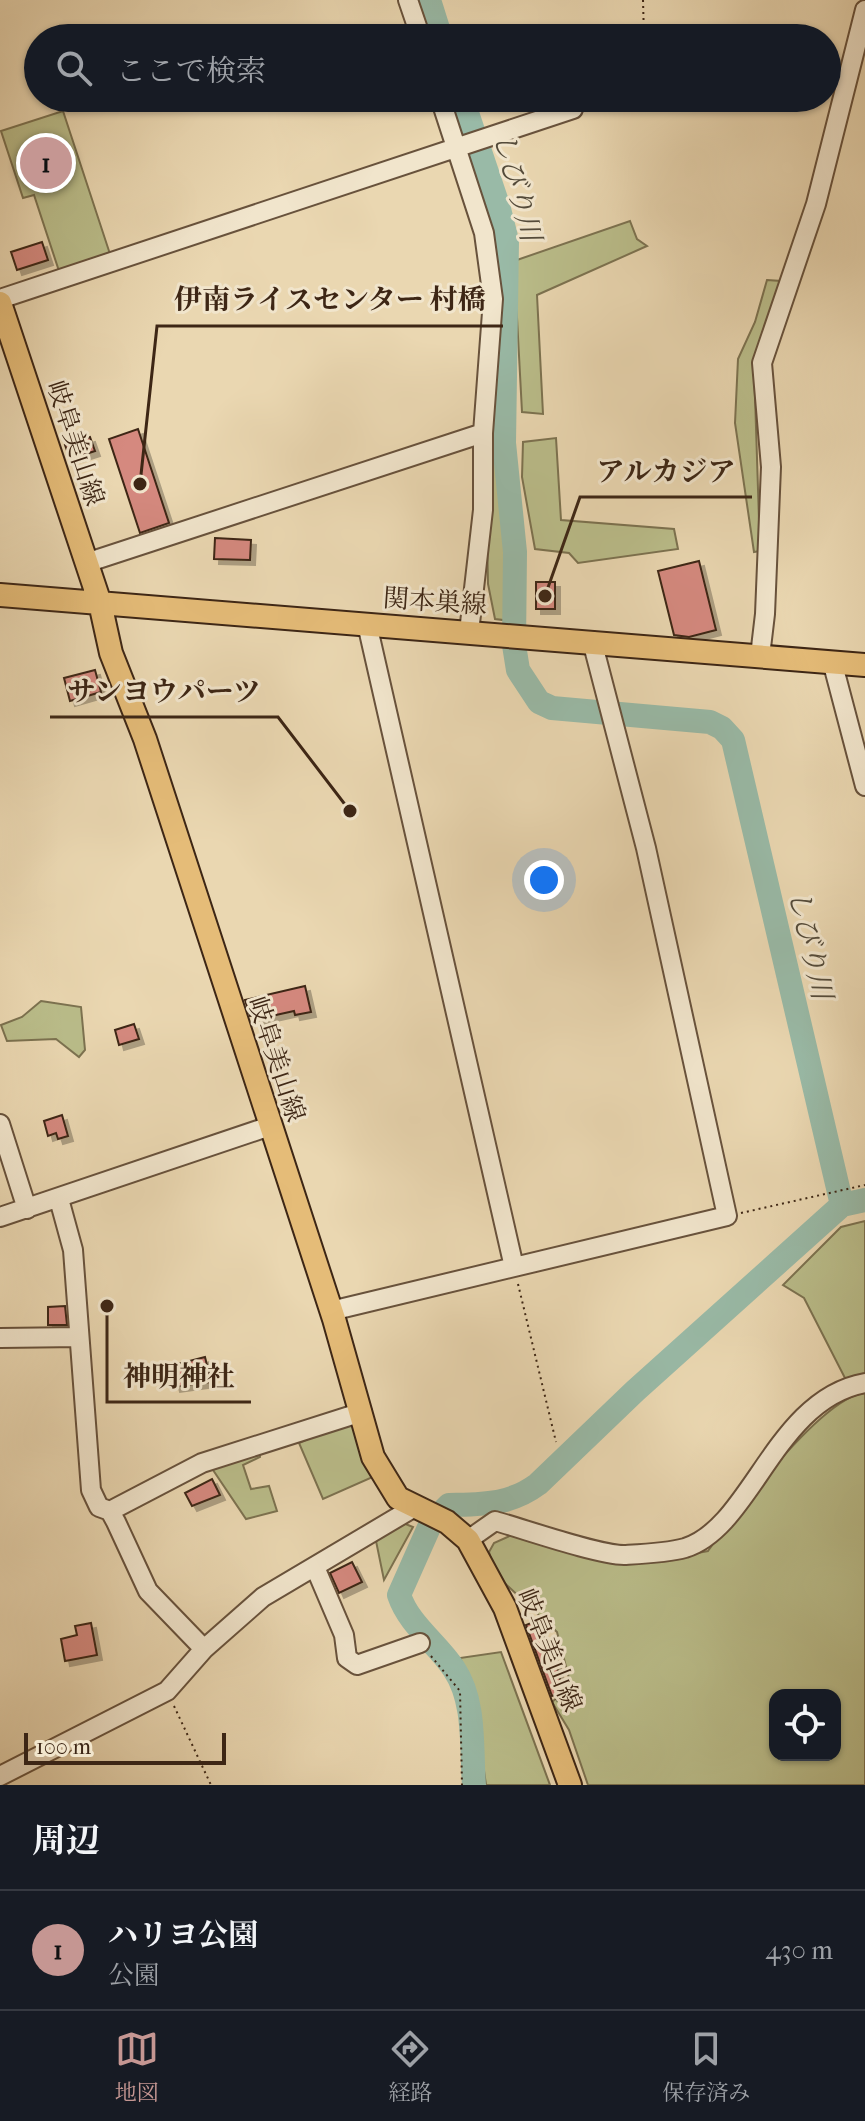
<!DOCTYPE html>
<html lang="ja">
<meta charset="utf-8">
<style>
body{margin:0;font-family:"IM FELL French Canon","Noto Serif JP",serif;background:#20242c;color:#f1f3f6}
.controls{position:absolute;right:24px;bottom:24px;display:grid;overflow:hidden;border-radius:16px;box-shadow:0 2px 6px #0004}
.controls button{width:72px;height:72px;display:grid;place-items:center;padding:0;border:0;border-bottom:2px solid #363941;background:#171b24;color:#f1f3f6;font:40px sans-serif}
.scale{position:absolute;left:24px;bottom:20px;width:202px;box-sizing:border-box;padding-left:8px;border:4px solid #3d2615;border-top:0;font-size:22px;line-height:28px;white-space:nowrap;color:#3d2615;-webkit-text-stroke:6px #f1e5cc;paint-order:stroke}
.you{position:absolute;left:544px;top:880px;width:28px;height:28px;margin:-20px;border:6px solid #fff;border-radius:50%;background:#1a73e8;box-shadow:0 0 0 12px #1a73e833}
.badge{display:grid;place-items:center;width:52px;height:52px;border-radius:50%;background:#c59692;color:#111;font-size:26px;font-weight:700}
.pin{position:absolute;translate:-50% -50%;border:4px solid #fff;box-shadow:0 2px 8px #0006}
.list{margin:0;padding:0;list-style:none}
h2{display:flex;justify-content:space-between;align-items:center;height:104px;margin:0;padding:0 32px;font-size:34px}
h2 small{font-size:26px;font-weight:400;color:#9ea1a6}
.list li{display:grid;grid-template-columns:52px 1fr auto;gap:24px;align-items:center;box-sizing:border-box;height:120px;padding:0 32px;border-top:2px solid #363941}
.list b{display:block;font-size:30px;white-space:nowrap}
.list p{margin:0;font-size:26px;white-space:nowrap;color:#9ea1a6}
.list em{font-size:26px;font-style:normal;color:#9ea1a6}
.icon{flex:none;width:44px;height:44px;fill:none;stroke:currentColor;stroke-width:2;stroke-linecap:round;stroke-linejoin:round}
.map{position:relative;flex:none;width:865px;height:1785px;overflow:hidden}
.search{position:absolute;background:#171b24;box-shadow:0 2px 6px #0004;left:24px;right:24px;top:24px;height:88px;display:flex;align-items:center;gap:20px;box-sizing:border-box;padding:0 28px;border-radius:44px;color:#9ea1a6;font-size:30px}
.sheet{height:224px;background:#171b24}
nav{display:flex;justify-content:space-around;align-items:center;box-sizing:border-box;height:112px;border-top:2px solid #363941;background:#171b24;font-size:22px;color:#9ea1a6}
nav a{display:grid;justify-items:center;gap:4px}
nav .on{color:#c59692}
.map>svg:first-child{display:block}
.green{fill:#babd8a;stroke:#7c7250;stroke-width:2;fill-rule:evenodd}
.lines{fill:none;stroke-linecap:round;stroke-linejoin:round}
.river{stroke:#99baa7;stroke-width:24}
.building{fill:#d5897f;stroke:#3d2615;stroke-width:2;filter:url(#shadow)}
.minor-casing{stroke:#68523c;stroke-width:22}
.major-casing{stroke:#3d2615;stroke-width:26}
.path{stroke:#3d2615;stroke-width:2;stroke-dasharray:2 4;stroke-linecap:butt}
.minor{stroke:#f1e5cc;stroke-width:18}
.major{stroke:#e5bc78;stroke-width:22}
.labels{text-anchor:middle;stroke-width:6;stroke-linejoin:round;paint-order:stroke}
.street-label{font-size:26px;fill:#3d2615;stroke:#f1e5cc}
.water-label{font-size:28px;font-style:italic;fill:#544b3a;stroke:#f1e5cc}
.leader{fill:none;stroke:#3d2615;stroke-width:3}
.callout-dot{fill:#3d2615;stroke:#f1e5cc;stroke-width:3}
.callout-label{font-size:28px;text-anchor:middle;font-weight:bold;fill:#3d2615;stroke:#f1e5cc;stroke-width:6;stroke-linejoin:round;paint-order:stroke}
</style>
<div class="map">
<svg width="865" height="1785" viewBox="0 0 865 1785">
<defs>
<filter id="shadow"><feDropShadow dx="5" dy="5" stdDeviation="0" flood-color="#0004"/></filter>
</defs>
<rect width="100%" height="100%" fill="#ead7b1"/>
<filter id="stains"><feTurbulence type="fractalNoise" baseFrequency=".0025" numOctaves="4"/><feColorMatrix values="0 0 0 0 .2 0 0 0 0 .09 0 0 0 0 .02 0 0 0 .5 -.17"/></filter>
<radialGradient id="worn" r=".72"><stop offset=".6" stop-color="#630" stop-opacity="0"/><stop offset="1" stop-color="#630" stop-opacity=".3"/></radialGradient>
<path class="green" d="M63 111 110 254 59 271 34 195 23 198 1 131Z
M630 221 637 239 647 246 537 295 543 414 522 412 514 261Z
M767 280 781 281 754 365 760 551 754 552 735 423 738 359 755 322Z
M556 438 561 520 674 529 678 549 578 563 569 553 535 549 522 477 523 442Z
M498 441 511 621 495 619 488 584 487 533 491 442Z
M41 1001 81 1007 85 1050 79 1057 56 1039 7 1041 1 1025 22 1017Z
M865 1221V1375L847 1382 804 1298 783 1285 841 1227Z
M865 1393V1785H588L569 1730 552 1702 571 1686 557 1632 496 1575 489 1552 494 1543 514 1534 648 1562 708 1551C734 1514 823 1396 865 1393ZM775 1695H835V1755H775Z
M354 1418 375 1476 323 1499 299 1443Z
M259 1450 260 1457 243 1465 251 1489 269 1486 277 1511 246 1519 211 1467Z
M403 1523 413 1527 384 1580 376 1541Z
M501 1652 550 1785H486L472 1686 460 1658Z"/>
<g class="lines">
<path class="river" d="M429 0 441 38
M462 98 498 205 507 241 504 443 515 552 514 645 518 670 539 702 552 708 710 722 722 728 733 740 842 1205
M474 1785C471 1747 476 1702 454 1669 437 1643 409 1625 399 1595L431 1523 449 1505C484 1504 510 1505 538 1484L635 1391 842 1205 865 1200"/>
</g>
<path class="building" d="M42 242 48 260 17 270 11 252Z
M138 429 169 523 140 533 109 439Z
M90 437 95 451 70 459 65 445Z
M215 538 251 540 250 560 214 559Z
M699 561 716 630 689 637 674 635 658 571Z
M536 582H555V609H536Z
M95 670 101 692 70 701 64 678Z
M305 986 311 1012 295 1015 294 1011 258 1019 257 1015 250 1016 245 1000Z
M134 1024 139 1039 119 1045 115 1030Z
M62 1115 68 1136 58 1139 56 1133 48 1136 44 1121Z
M65 1306 67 1325H48V1307Z
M205 1357 211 1382 175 1387 170 1366Z
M212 1479 220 1495 192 1506 185 1493Z
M352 1562 362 1582 339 1593 330 1573Z
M536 1621 556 1663 563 1692 552 1696 526 1625Z
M91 1623 97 1655 65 1661 61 1639 77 1635 75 1626Z"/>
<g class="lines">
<g class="minor-casing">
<path id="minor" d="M408 0 421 38
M440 98 484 233 493 299 483 433V510L469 632
M0 299 573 109 576 98
M86 563 483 433
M367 624 514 1267
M760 656 765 614 771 467 762 363 816 204 865 10
M832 661 865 786
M0 1124 27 1209
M59 1199 73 1250 91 1490 99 1507 110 1511 116 1522 148 1591 204 1649
M0 1217 270 1126
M331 1311 727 1216 646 848 592 641
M0 1338 79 1337
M110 1511 202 1463 362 1412
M468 1540 495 1521C524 1529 598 1555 624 1555 642 1554 667 1553 685 1548 752 1527 775 1399 865 1383
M315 1567 344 1635 347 1658 357 1665 420 1643
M0 1776 167 1691 204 1649 263 1597 413 1508"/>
</g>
<g class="major-casing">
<path id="major" d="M0 303 100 603 111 653 145 739 334 1319 373 1457 398 1498 447 1522 468 1540 505 1608 570 1785
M0 595 865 665"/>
</g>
<path class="path" d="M643 0 644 38
M741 1213 865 1185
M518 1284 556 1442
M431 1656 460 1691 462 1785
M174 1706 211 1785"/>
<use href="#minor" class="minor"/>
<use href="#major" class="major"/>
</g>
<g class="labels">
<g class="street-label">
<text transform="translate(76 443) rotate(72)" y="9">岐阜美山線</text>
<text transform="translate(435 601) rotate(4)" y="9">関本巣線</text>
<text transform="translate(277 1059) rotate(72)" y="9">岐阜美山線</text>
<text transform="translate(550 1650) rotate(68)" y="9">岐阜美山線</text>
</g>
<g class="water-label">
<text transform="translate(518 186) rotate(75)" y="10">しびり川</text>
<text transform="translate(811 944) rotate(77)" y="10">しびり川</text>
</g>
</g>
<path class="leader" d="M140 484L157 326H503M545 596L580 497H752M350 811L278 717H50M107 1306L107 1402H251"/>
<g class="callout-dot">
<circle cx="140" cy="484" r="8"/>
<circle cx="545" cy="596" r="8"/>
<circle cx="350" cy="811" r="8"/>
<circle cx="107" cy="1306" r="8"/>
</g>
<g class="callout-label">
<text x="330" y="309">伊南ライスセンター 村橋</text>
<text x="666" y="481">アルカジア</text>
<text x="164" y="701">サンヨウパーツ</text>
<text x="179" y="1386">神明神社</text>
</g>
<rect width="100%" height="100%" filter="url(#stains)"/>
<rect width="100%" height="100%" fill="url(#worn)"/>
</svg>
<div class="controls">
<button><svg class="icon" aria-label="locate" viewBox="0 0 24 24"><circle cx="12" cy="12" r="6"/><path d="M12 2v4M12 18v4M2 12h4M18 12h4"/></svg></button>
</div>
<div class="scale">100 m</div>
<div class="you"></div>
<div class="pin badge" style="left:46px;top:163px">1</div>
<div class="search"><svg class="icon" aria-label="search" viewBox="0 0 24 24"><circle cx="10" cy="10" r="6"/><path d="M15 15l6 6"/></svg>ここで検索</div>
</div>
<section class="sheet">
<h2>周辺<small></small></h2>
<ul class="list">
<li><span class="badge">1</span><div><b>ハリヨ公園</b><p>公園</p></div><em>430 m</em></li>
</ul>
</section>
<nav>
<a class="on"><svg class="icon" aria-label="map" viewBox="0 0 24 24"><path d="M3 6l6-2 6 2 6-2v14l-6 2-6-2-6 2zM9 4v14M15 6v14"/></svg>地図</a>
<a><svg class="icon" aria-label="directions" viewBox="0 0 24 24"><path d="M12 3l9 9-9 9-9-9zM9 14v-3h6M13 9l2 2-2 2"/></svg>経路</a>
<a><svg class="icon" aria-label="saved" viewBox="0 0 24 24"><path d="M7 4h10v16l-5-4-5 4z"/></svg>保存済み</a>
</nav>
